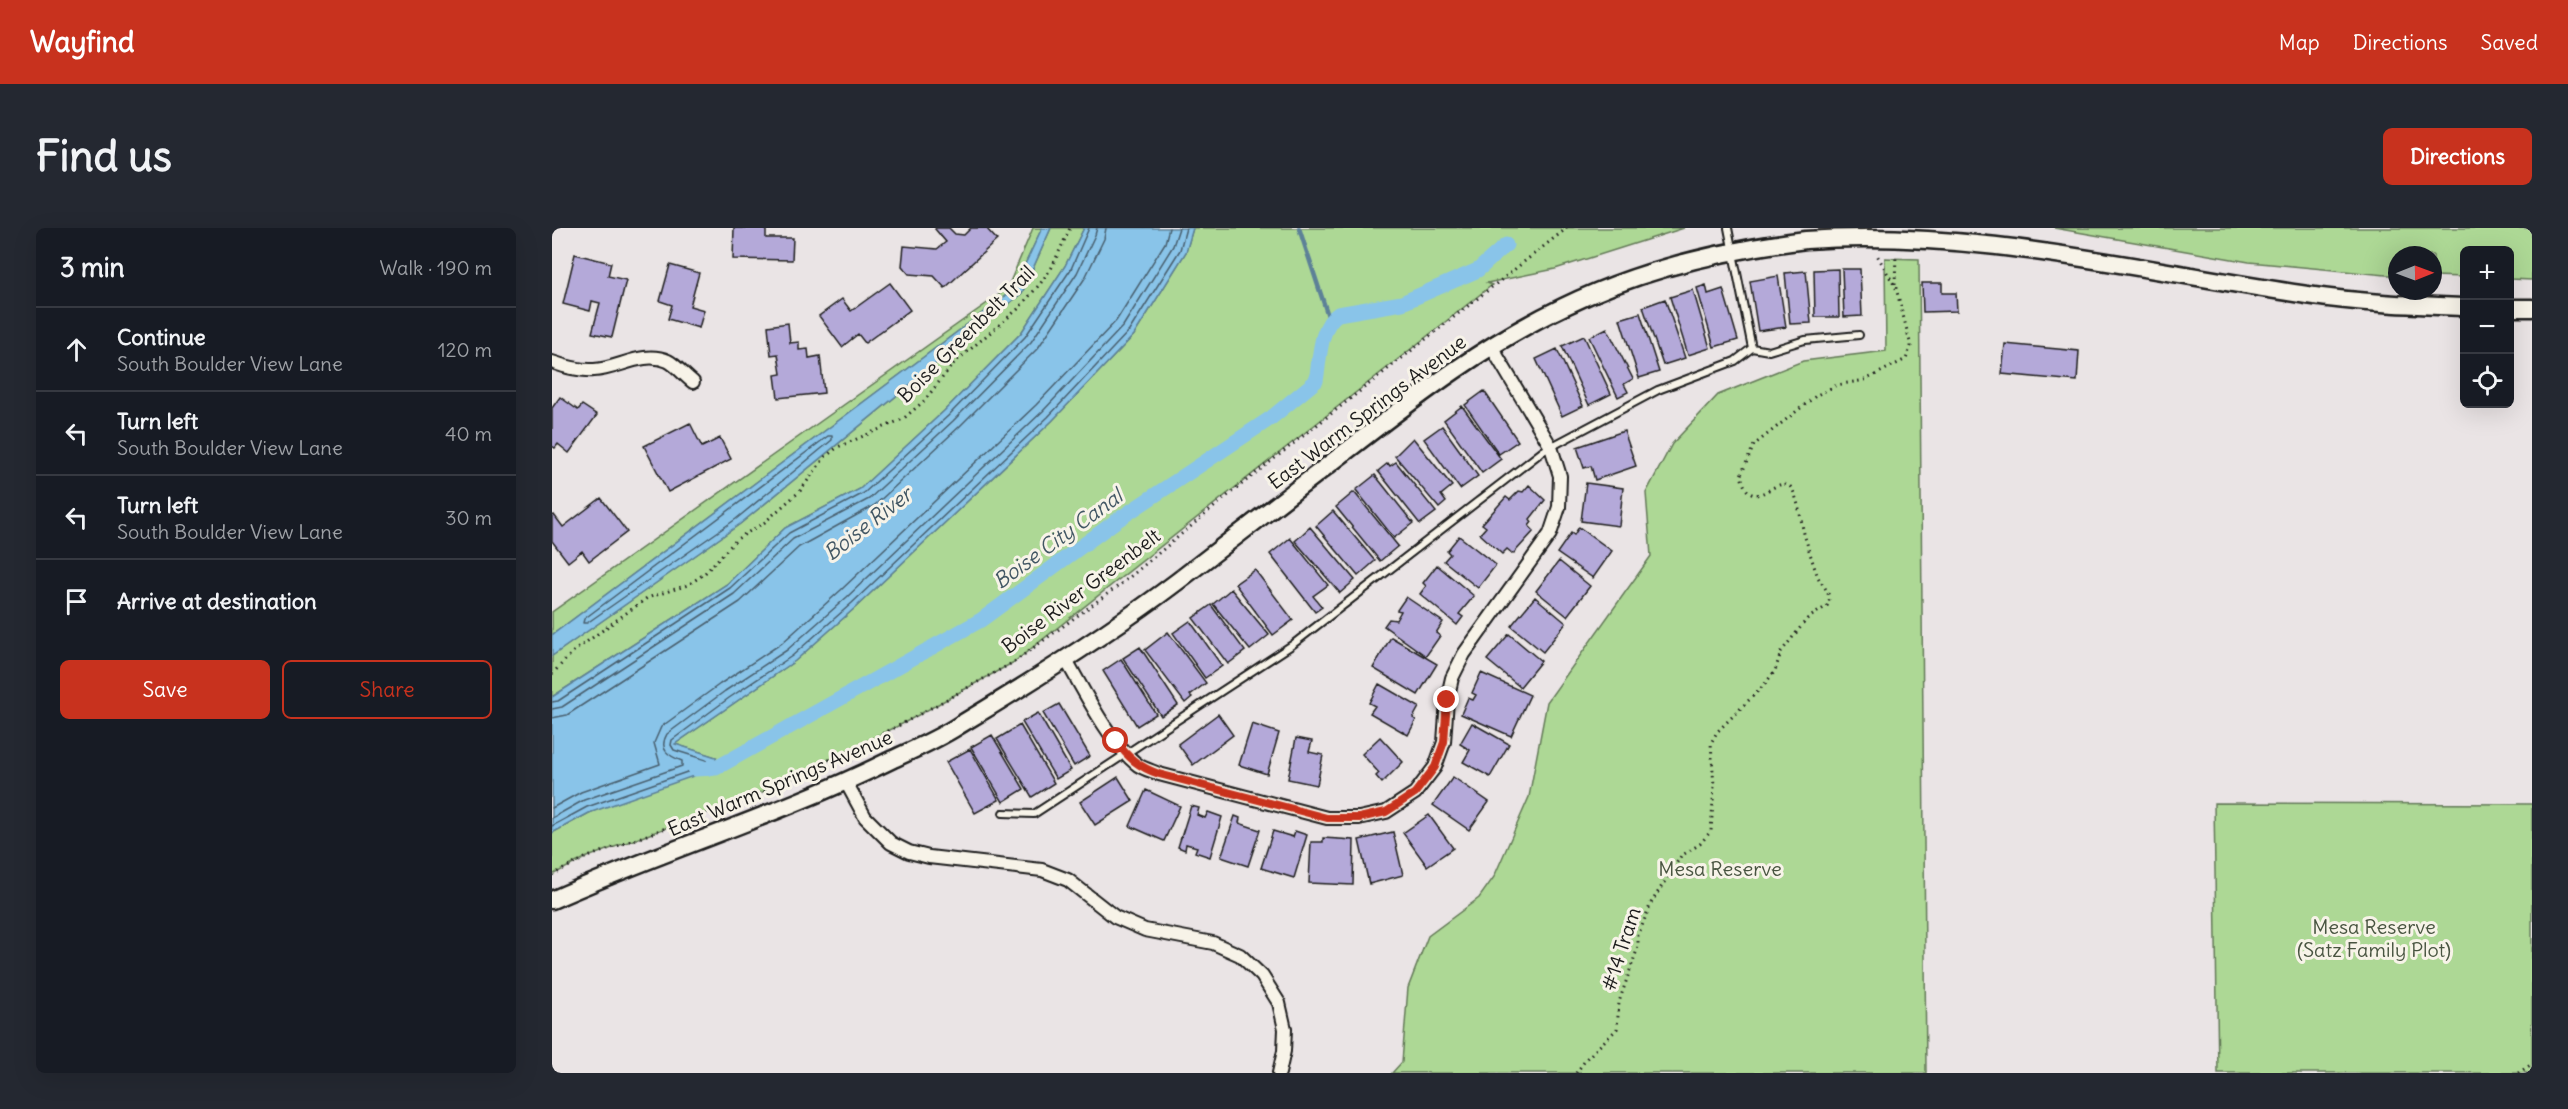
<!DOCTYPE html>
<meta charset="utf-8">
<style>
body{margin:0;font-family:Delius,sans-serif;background:#242831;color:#f1f3f6}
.controls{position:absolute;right:18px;top:18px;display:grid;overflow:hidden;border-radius:9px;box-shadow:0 6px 24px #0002}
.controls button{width:54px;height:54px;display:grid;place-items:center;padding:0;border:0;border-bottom:2px solid #363941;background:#171b24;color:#f1f3f6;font:30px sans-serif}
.compass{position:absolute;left:1836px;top:18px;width:54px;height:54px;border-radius:50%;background:#171b24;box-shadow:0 6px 24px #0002;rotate:89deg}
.stop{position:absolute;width:18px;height:18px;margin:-14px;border:4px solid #c8321e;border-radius:50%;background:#fff}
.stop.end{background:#c8321e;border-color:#fff;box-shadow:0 2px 6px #0008}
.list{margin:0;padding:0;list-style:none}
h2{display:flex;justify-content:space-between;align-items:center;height:78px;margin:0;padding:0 24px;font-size:26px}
h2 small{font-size:20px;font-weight:400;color:#9ea1a6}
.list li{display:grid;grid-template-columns:39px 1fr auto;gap:18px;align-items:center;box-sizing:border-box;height:84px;padding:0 24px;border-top:2px solid #363941}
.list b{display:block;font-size:22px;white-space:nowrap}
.list p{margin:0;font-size:20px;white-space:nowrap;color:#9ea1a6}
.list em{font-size:20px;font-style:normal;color:#9ea1a6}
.actions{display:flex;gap:12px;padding:18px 24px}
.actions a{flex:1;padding:14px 0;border:2px solid #c8321e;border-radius:9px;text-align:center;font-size:21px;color:#c8321e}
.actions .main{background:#c8321e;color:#fff}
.icon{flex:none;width:33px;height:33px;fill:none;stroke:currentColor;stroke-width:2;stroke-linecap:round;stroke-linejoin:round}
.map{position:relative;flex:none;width:1980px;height:845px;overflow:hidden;border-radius:9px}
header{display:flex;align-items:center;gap:36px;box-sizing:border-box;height:84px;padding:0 30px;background:#c8321e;color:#fff}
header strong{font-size:28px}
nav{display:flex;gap:33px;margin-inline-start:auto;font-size:21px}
.intro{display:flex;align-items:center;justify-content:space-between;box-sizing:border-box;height:144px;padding:0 36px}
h1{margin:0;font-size:42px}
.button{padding:15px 27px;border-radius:9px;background:#c8321e;color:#fff;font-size:21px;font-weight:700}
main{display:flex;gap:36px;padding:0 36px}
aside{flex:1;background:#171b24;border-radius:9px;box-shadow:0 6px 24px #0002}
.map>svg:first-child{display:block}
.green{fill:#add895;stroke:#647a58;stroke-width:1.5}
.water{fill:#89c4e9;stroke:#5d8197;stroke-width:1.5}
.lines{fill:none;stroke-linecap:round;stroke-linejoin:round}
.shore{stroke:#485f6e;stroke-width:1.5}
.stream{stroke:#5d8197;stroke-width:4.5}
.canal{stroke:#89c4e9;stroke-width:15}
.building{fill:#b4a9d9;stroke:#1c1c1c;stroke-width:1.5}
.lane-casing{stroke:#1c1c1c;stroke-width:10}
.street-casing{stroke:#1c1c1c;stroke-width:16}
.secondary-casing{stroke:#1c1c1c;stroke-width:21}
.path{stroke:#1c1c1c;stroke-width:3;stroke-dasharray:1.5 4.5;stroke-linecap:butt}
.lane{stroke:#f7f3e8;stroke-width:6}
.street{stroke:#f7f3e8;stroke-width:12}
.secondary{stroke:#f7f3e8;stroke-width:16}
.route{stroke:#c8321e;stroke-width:8}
.labels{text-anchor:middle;stroke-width:6;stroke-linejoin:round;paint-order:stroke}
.street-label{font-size:20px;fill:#1c1c1c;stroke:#f7f3e8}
.park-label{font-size:20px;fill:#485440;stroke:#f7f3e8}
.water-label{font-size:21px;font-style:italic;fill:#425764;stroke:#f7f3e8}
</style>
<header>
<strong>Wayfind</strong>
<nav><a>Map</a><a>Directions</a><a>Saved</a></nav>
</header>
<div class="intro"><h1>Find us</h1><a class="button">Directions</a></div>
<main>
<aside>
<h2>3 min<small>Walk · 190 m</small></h2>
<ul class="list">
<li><svg class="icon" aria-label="ahead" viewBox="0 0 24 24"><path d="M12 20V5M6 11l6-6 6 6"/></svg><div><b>Continue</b><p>South Boulder View Lane</p></div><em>120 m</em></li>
<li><svg class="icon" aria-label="left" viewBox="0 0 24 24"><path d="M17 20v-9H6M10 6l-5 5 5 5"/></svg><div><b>Turn left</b><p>South Boulder View Lane</p></div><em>40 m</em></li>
<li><svg class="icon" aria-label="left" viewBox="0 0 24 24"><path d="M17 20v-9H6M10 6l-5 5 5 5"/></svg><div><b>Turn left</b><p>South Boulder View Lane</p></div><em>30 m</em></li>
<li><svg class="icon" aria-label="arrive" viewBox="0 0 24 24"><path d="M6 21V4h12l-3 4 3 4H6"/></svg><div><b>Arrive at destination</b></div></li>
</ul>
<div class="actions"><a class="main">Save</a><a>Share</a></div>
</aside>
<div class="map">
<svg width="1980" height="845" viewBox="0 0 1980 845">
<rect width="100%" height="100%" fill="#eae4e5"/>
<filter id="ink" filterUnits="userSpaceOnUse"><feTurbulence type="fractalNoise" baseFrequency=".0167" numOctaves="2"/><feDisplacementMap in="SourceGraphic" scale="12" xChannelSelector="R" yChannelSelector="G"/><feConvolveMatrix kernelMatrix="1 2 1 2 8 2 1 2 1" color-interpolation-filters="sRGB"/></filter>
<g filter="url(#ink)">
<path class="green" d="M481 0H490L461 62 0 407V384L455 61Z
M499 0H532L513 38 469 105 392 183 308 261 233 300 175 356 0 469V428L188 296 470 65Z
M641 0H1132L1003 41 935 55 940 57 462 434 350 496 216 562 33 630 0 647V605L37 585 164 529 123 516 243 433 304 379 500 193 582 107 634 24Z
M1502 0H1980V52L1958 51V22H1912V49L1881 48V27H1845V47H1834L1697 34Z
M1333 30 1367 31 1374 845H840L850 834 856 760 876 708 927 670 942 649 977 569 995 474 1099 328 1094 265 1120 216 1166 167 1251 133 1334 123Z
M1662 575 1980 576V845H1666Z"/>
<path class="water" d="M490 0H499L470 65 188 296 0 428V407L461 62Z
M532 0H641L634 24 582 107 500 193 304 379 243 433 123 516 164 529V540L37 585 0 605V469L175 356 233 300 308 261 392 183 469 105 513 38Z"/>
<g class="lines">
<path class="shore" d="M276 208H280V212L184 291 35 395H31L32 391Z
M0 474 6 473 178 360 237 305 312 265 396 188 473 109 519 41 537 0
M0 481 10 479 182 366 241 311 317 271 401 193 479 114 525 45 543 7 545 0
M0 490 15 487 188 374 247 319 323 277 407 199 486 120 533 50 552 11 554 0
M0 580 29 564 108 536 102 515 109 499 168 456 230 415 289 362 484 177 564 93 613 15 617 0
M0 590 32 572 130 538V533C117 528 106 522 115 506L173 463 235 422 295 369 491 183 571 98 621 18 627 0
M0 598 35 579 155 537 154 532 122 522 119 517 120 512 177 470 240 428 300 375 496 189 577 103 628 22 634 0"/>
<path class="stream" d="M747 0 777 91"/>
<path class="canal" d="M143 541 164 540 429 392 564 293 719 190 764 153C768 132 767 98 786 86L850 75 926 42 954 17"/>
</g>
<path class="building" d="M182 0H214V10H241L240 32 181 31Z
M384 0H397L403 6 412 7 419 0H434L445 12 393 60 382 48 357 46 350 38 352 18 385 21 394 14 383 1Z
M23 26 59 35 56 48 74 52 60 109 40 105 48 75 40 73 38 83 11 76Z
M118 37 147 45 138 78 152 82 147 100 116 91 120 77 108 73Z
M1286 41 1287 89H1263L1262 42Z
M1290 41H1308L1310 88 1292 89Z
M1254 43 1259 95 1238 96 1233 45Z
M1226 48 1234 99 1206 103 1198 53Z
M338 55 358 82 313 115 306 106 290 119 267 88 290 71 299 83Z
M1370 55H1390V65H1404L1405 83 1371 84Z
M1154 57 1156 66 1171 61 1186 112 1162 119 1145 60Z
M1141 62 1158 120 1136 127 1118 69Z
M1113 71 1133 130 1111 137 1091 79Z
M1088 85 1107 144 1087 150 1068 91Z
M236 95 238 115 247 114V122L256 121 257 130 268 128 272 165 226 170 223 147 229 146 226 126 219 127 216 98Z
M1055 100 1081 151 1072 156 1076 164 1066 169 1037 109Z
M1032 108 1059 166 1037 177 1010 118Z
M1453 116 1527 123 1525 153 1450 146Z
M1005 121 1031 178 1010 188 984 131Z
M932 163 966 213 947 226 913 177Z
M8 169 26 182 30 177 45 187 17 225 6 216 3 220 0 218V180Z
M910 178 949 231 930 245 892 192Z
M138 195 150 219 168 210 179 231 116 264 92 218Z
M890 198 926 248 908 261 872 211Z
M1072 203 1084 238 1043 252 1039 238 1032 240 1025 219Z
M861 210 900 258 889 267 894 274 887 280 843 228Z
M844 234 884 284 868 296 826 243 836 235 838 238Z
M823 247 861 295 842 310 804 262Z
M1034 255 1071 260 1067 298 1029 293Z
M977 257 993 272 978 291 980 294 977 298 982 303 961 326 955 321 950 326 928 306 934 299 930 296 954 269 958 272 967 263 971 264Z
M802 264 846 318 828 333 784 279Z
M49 270 75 304 37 333 30 323 16 334 0 313V288L2 287 11 299Z
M781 283 823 333 806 348 764 298Z
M758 299 803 352 788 365 743 313Z
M1027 299 1060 323 1041 350 1005 325 1019 305 1022 307Z
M907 308 944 337 926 360 892 333 898 326 895 323Z
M738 310 776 357 761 368 770 379 763 384 718 326Z
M1007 333 1038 358 1015 388 984 363Z
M885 337 922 368 907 386 911 389 905 397 868 366 874 358 871 355Z
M703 342 741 392 721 407 683 356Z
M679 361 717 407 698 422 661 376Z
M854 369 891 394 884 405 888 408 874 428 832 398 837 391 844 392 849 383 845 382Z
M983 369 1014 395 991 424 959 398Z
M659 377 693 423 676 436 641 390Z
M638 393 670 438 653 450 621 405Z
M616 404 654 455 638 467 640 469 633 475 593 422Z
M957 406 989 433 968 459 935 432Z
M839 409 885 436 866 467 821 440Z
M588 419 626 477 609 488 571 430Z
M569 431 604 486 585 498 551 443Z
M929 445 978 467 959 508 909 486 916 470 921 472 924 467 920 465Z
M827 456 867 479 861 490 864 492 856 507 818 485 823 478 817 475Z
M507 476 538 528 522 538 491 485Z
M486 485 519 542 504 551 470 494Z
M666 486 681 507 641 537 626 516Z
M920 495 957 516 938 549 911 534 918 522 908 516Z
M700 496 727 505 715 546 687 537Z
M468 497 502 555 480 569 445 511Z
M440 507 472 561 451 574 419 519Z
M828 509 851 534 830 555 824 548 827 545 810 526Z
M744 510 760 513 757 524 771 527 765 557 736 551Z
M418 521 447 572 423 585 394 534Z
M566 549 581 573 543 597 528 574Z
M901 549 937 574 917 602 881 577Z
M594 562 628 578 612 613 578 598Z
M639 578 647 580 645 587 653 590 656 584 670 589 658 629 643 624 645 619 634 616 633 622 626 619Z
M877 587 901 620 875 638 851 605Z
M683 588 688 590 687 595 708 602 696 638 669 629Z
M721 603 741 609 743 603 755 607 742 650 709 640Z
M841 604 851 647 817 656 807 612Z
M771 610 802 612 801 657 757 655 759 614H771Z"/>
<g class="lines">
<g class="lane-casing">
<path id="lane" d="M1176 0 1200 120
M451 585 482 586 740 417 991 223 1106 162 1183 133 1200 120 1217 123 1253 112 1307 107"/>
</g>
<g class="street-casing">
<path id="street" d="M0 134C14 139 27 143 42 142 66 141 91 122 116 133 124 137 133 148 141 154
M513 430C531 461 558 516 586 537 592 541 600 543 607 546L775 590H807L834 584 863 565 883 539 892 514 895 472 900 450 912 426 998 306 1007 279 1008 248 999 219 939 118
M294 554 313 589 339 615 357 624 377 629 490 642 516 652 563 689 593 702 661 715 688 727 710 748 727 775 733 801 732 823 727 845"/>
</g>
<g class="secondary-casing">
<path id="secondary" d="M1958 80H1980
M0 672C112 622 230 586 341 531 363 521 386 511 406 498 481 453 556 406 626 353 685 308 743 263 801 218 868 166 935 115 1011 79 1087 42 1171 22 1254 12 1422 0 1590 43 1755 67 1807 75 1860 77 1912 79"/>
</g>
<path class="path" d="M1343 56 1344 27
M0 446 22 423 95 370 136 357 152 346 185 311 213 294 248 263 273 229 286 219 351 191 372 173 402 135 466 81 488 56 500 39 518 0
M295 523 300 534
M0 647 33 630 216 562 350 496 462 434 573 353 685 260 1015 0
M1024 845 1035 830 1065 801 1067 774 1086 719V708L1099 675 1129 628 1148 616 1159 603 1162 558 1159 515 1165 504 1212 457 1223 443 1229 424 1255 391 1275 378C1276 375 1277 373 1277 369 1276 362 1269 355 1266 349 1261 336 1257 322 1253 309 1249 297 1246 262 1236 257 1221 250 1199 289 1189 247L1202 217 1265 167 1285 157 1313 152 1354 131 1359 118 1344 60 1325 27
M1966 845 1980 836"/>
<use href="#lane" class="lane"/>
<use href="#street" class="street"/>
<use href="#secondary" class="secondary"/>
</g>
</g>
<g class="lines" filter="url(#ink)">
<path class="route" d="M564 513C576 530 587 539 607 546L775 590H807L834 584 863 565 883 539 892 514 895 472"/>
</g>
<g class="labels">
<g class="street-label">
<text transform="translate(414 106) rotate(-45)" y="7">Boise Greenbelt Trail</text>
<text transform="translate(815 184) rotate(-37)" y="7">East Warm Springs Avenue</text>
<text transform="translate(529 363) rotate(-37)" y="7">Boise River Greenbelt</text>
<text transform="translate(228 555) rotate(-23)" y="7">East Warm Springs Avenue</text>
<text transform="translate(1069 721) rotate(-72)" y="7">#14 Tram</text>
</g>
<g class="park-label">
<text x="1168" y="648">Mesa Reserve</text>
<text x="1822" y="706">Mesa Reserve<tspan x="1822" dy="23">(Satz Family Plot)</tspan></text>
</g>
<g class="water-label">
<text transform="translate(316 296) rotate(-38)" y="7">Boise River</text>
<text transform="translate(506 311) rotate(-36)" y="7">Boise City Canal</text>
</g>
</g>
</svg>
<div class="controls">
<button>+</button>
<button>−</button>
<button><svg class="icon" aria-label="locate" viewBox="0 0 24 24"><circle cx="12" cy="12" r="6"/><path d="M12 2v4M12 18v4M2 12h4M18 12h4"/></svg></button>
</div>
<svg class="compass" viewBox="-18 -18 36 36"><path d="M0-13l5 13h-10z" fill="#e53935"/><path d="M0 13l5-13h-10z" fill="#9ea1a6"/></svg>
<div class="stop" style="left:564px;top:513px"></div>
<div class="stop end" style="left:895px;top:472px"></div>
</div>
</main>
